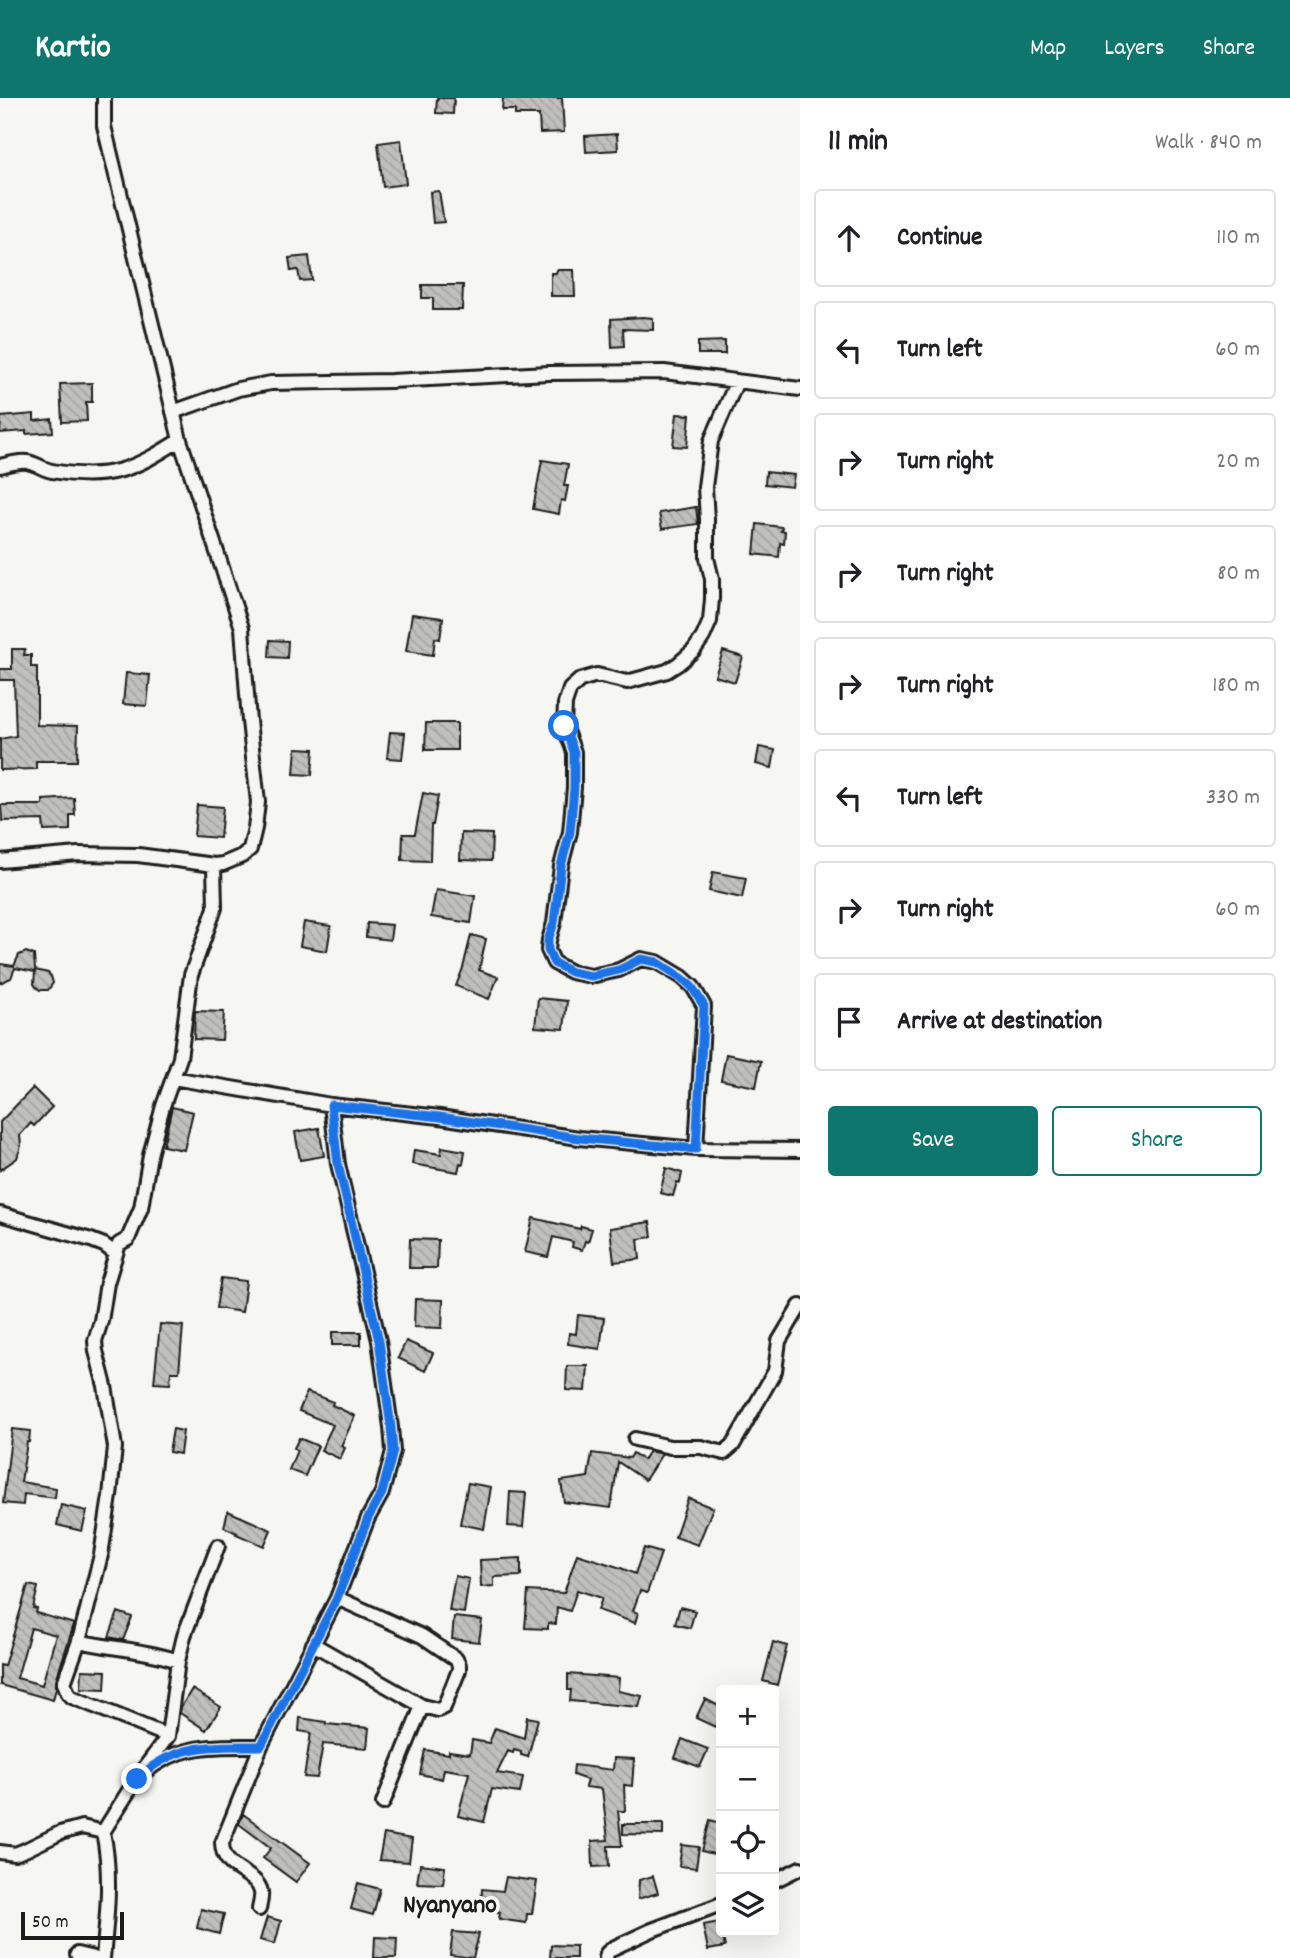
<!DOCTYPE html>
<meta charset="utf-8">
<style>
body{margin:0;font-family:Dekko,sans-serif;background:#f2f2f2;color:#202124}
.controls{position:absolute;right:21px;bottom:21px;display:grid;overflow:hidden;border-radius:7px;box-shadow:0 7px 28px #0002}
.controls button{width:63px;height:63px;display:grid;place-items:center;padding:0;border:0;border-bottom:2px solid #e0e0e0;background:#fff;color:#202124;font:35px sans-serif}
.scale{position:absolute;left:21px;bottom:18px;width:103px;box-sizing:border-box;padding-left:7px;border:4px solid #1c1c1c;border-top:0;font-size:19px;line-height:24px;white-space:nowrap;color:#1c1c1c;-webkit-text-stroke:5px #f6f6f2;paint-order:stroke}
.stop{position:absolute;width:21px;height:21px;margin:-16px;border:5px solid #1a73e8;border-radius:50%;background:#fff}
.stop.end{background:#1a73e8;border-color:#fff;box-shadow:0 2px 7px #0008}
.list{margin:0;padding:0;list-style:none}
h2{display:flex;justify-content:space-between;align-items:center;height:91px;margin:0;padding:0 28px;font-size:30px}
h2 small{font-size:23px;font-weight:400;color:#757577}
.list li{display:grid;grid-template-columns:46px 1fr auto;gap:21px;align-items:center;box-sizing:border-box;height:98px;margin:0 14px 14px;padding:0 14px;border:2px solid #e0e0e0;border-radius:7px}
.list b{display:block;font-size:26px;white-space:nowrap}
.list em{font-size:23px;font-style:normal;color:#757577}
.actions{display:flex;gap:14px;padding:21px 28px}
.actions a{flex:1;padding:16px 0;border:2px solid #0f766e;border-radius:7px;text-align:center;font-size:24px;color:#0f766e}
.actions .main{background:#0f766e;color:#fff}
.icon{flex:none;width:38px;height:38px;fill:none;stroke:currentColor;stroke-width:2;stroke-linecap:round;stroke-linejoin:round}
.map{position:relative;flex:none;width:800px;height:1860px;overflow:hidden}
header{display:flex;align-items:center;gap:42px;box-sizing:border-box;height:98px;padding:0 35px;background:#0f766e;color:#fff}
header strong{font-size:33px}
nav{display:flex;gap:38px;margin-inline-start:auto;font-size:24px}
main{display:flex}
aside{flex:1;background:#fff}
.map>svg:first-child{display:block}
.building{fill:url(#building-back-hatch);stroke:#1c1c1c;stroke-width:2;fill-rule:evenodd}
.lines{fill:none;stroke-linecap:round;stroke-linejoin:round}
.minor-casing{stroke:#1c1c1c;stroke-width:18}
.minor{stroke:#f6f6f2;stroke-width:12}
.route{stroke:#1a73e8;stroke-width:9}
.labels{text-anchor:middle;stroke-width:7;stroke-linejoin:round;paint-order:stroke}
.quarter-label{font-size:26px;font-weight:bold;fill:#1c1c1c;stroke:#f6f6f2}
</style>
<header>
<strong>Kartio</strong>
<nav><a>Map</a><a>Layers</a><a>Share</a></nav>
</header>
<main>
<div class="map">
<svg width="800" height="1860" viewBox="0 0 800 1860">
<defs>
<pattern id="building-back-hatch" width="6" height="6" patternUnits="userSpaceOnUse" patternTransform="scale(1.75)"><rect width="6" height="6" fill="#c0c0bd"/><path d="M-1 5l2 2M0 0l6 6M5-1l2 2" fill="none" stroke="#a4a4a2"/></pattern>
</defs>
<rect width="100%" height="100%" fill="#f6f6f2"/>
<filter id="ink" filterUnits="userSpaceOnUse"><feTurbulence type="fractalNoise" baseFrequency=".0143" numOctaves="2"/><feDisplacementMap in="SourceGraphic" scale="14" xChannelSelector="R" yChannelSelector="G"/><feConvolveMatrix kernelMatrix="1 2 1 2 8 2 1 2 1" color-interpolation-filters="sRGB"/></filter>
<g filter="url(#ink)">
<path class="building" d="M437 0H454L453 16 436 15Z
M503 0H562L564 34 540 35 539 17H515V12H502Z
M617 36 618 52 586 54 585 38Z
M401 42 406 86 383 89 378 45Z
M439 93 444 124 433 125 430 94Z
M309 158 312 182 300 183 298 172 291 173 289 160Z
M557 172H574L575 198H551V175H556Z
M422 187H463L462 212H433V200H422Z
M643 219 653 220V232L623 231 624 248 612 249 611 221Z
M725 243V256H698V244Z
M92 285V304H86L87 323 62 324 60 286Z
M34 316V323L52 321 53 334 26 336V333L0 335 1 319Z
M677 316 690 317 687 349 673 348Z
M542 362 568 366 564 388H568L565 403 561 402 559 416 533 411Z
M766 374 794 377 792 389 765 386Z
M696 409 698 426 662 431 659 415Z
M757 426 782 429 781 433H785L784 446 780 445 779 459 754 456Z
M412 516 443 520 440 541 435 540 433 557 406 553Z
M270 542 288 543 287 560 269 559Z
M12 551H25L24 557H31V569H37V627L78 628 77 663H36V671L0 672V641L16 638 14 582H0V571H12Z
M723 553 743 559 735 584 715 578Z
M126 575 150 577 147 608 123 606Z
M426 625H457V652H425Z
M390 634 405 635 402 661 387 660Z
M759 649 775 652 772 670 756 666Z
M296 650 314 651 312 677 294 676Z
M423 695 438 698 433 727H431L430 763 402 762 403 736H415Z
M74 700 75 717H70V732L44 733 43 722 2 723 1 707H43V702Z
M197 707 223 709 220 740 194 738Z
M461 735 492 736 491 763 460 762Z
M713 774 746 780 742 800 709 793Z
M436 792 475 798 471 825 431 819Z
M304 824 331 828 327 853 300 848Z
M367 825 392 827 390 842 366 839Z
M471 837 486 841 479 872 498 879 489 901 456 888 463 870Z
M26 854 34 857 35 872 48 875 51 878 53 885 48 892H40L36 889 34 886 35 874 15 870 11 880 0 885V866L14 868 19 857Z
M538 900 567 903 564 931 535 929Z
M195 913 224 914 222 942 194 941Z
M726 956 761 963 756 989 721 982Z
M33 990 52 1009 34 1028 31 1025 20 1037 21 1048 17 1060 0 1072V1024Z
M172 1009 193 1014 184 1052 163 1048Z
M319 1030 324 1058 300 1062 295 1034Z
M442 1049 465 1053 463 1066 460 1065 458 1074 412 1066 414 1052 441 1056Z
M666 1070 682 1075 680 1085 677 1084 673 1098 660 1095Z
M533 1120 580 1131 581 1128 592 1131 588 1144 585 1143 582 1152 572 1149 573 1144 553 1139 548 1159 525 1154Z
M650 1124 652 1139 638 1141 640 1161 614 1164 610 1130Z
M410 1141 438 1142 437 1170H409Z
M221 1180 246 1183 242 1214 216 1210Z
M415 1201 443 1202 442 1230 414 1229Z
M578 1217 604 1220 600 1251 568 1246 569 1235 576 1236Z
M160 1226 183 1228 179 1274H171L170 1286 154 1285Z
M332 1234H361V1247H332Z
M406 1243 433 1255 425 1273 398 1260Z
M567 1268H588L586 1293 566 1292Z
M307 1294 333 1304 332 1307 355 1318 341 1348 345 1350 340 1361 321 1352 333 1327 299 1313Z
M12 1331 30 1333 29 1344H27L21 1384 56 1390 55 1400 24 1396 23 1407 3 1405Z
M173 1331 183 1333 180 1356 169 1354Z
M299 1340 318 1348 305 1378 289 1372 297 1352 294 1350Z
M649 1353 662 1356 645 1382 618 1364 611 1410 564 1404 561 1383 588 1379 592 1355 630 1360 633 1355 643 1362Z
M468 1385 491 1389 484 1431 460 1426Z
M510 1394 526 1395 523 1429 508 1428Z
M688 1400 713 1410 698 1447 675 1439Z
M61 1407 87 1413 82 1433 57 1427Z
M228 1413 271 1432 264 1448 236 1436 237 1435 224 1429Z
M644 1450 661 1455 647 1495 640 1493 633 1513 638 1515 635 1525 598 1512 602 1500 577 1492 570 1513 557 1509 556 1526 548 1525V1531L525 1530 528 1493 564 1495 577 1456 621 1470 635 1476Z
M521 1460V1478L494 1479V1488L481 1489 480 1462Z
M455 1478 469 1481 464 1515 449 1513Z
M28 1487 38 1489 33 1510 37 1511 36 1515 74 1526 56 1582V1590L53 1602 0 1587V1567L4 1568ZM31 1530 56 1537 42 1587 17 1580Z
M680 1509 695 1513 690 1530 675 1526Z
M118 1514 132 1519 123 1542 109 1539Z
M454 1519 482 1522 479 1544 452 1541Z
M773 1544 787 1548 777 1587 763 1583Z
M82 1572 106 1573 105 1591 81 1590Z
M568 1576 619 1580 618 1593 642 1598 639 1609 570 1603 571 1592H568Z
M192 1591 221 1609 206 1632 180 1615 181 1609Z
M705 1601 721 1609V1616L715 1629 696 1620Z
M527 1619 538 1621 528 1659 521 1657V1654L514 1652 513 1655 508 1653 497 1675 523 1679 520 1695 492 1691 484 1724 458 1718 469 1675 444 1671 442 1681 420 1676 425 1652 449 1656V1653L470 1656 472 1642 489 1645 495 1630 524 1640Z
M300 1620 326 1624V1626L369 1630 367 1650 323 1646 317 1680 304 1679 311 1635 299 1633Z
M682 1641 708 1651 700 1669 675 1660Z
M614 1660 634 1661 632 1688 624 1687 625 1713H618L622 1748H608L609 1768 593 1769 592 1743 608 1742 602 1691 585 1689 587 1682 573 1677 574 1667 613 1672Z
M243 1716 310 1765 296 1784 263 1760 271 1750 239 1726Z
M710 1722 721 1725V1758L702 1753Z
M623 1726H663V1737L623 1736Z
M384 1736 412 1741 409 1764 379 1762Z
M682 1747 699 1749 696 1770 679 1768Z
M420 1766 445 1769 443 1786 417 1785Z
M653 1778 658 1795 638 1801 639 1782Z
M506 1779 537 1783 532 1816H527L526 1825 499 1821 500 1814 481 1813 482 1791 503 1793Z
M358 1785 380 1791 373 1817 351 1811Z
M201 1811 224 1816 219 1836 197 1830Z
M267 1819 281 1823 275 1846 260 1842Z
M720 1824 725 1849 708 1852 703 1827Z
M453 1834 479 1836 473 1860 450 1857Z
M375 1839 397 1840 396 1860H374Z
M551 1847 576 1848V1860H550Z"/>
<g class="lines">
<g class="minor-casing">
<path id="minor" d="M104 0V28L180 342 242 530 249 623 258 704 255 730 250 751 242 758 223 766 214 767 215 810 191 877 180 960 163 1008 150 1057 141 1110 128 1141 119 1146 107 1185 101 1223 95 1243 96 1253 105 1288 115 1349 110 1398 101 1457 79 1543 64 1585 68 1595 72 1599 168 1638
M173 314 238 291 271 285 391 283 549 275 664 274 800 291
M0 368C8 366 19 363 27 364 36 365 44 372 52 373 109 383 133 372 180 342
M0 763 78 756 138 757 214 767
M173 980 331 1007 440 1019 579 1040 696 1051 800 1052
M696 1051 704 908 693 889 682 879 657 864 641 861 619 872 591 878 571 874 554 865 548 852 549 842 554 825 561 768 570 734 574 690V654L564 628 565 606 570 591 580 582 597 577 627 584 667 573 678 566 694 552 703 539 710 523 712 501V481L707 460V421L705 389 711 343 737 283
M0 1116 91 1142 104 1147 116 1156
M635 1341 670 1349H701L724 1355 733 1347 775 1273 779 1243 800 1208
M79 1543C112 1551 148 1552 178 1563
M313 1546 422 1608 438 1612 444 1609 459 1572V1567L456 1561 422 1538 337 1500
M137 1680C147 1672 157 1664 169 1659 196 1646 231 1648 261 1648L337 1500 368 1420 382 1395 393 1353 391 1329 379 1243 338 1066 331 1007
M383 1705 422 1608
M0 1754 15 1756 25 1752 60 1735 82 1729 103 1734
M774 1783 800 1770
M259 1811C260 1806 262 1799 261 1794 257 1773 223 1775 222 1745L261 1648
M77 1856 94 1860
M103 1860C107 1819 112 1775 103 1734L137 1680 168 1638 178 1563 184 1538 218 1448
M606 1860 607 1855 613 1850 652 1832 721 1806"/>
</g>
<use href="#minor" class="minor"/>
</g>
</g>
<g class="lines" filter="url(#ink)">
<path class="route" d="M137 1681C147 1672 157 1664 169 1659 196 1646 231 1648 261 1648L337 1500 368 1420 382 1395 393 1353 391 1329 379 1243 338 1066 331 1007 440 1019 579 1040 696 1051 704 908 692 889 682 880 657 864 641 861 619 872 591 878 571 874 554 865 548 852V842L554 825 561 768 570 734 574 690V654L564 628"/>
</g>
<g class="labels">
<g class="quarter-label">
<text x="450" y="1814">Nyanyano</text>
</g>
</g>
</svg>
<div class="controls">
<button>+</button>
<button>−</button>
<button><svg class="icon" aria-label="locate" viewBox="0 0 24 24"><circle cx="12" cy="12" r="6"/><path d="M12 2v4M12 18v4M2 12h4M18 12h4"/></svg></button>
<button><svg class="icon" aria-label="layers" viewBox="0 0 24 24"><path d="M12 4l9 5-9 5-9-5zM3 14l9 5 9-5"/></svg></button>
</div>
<div class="scale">50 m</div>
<div class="stop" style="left:564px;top:628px"></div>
<div class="stop end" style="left:137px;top:1681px"></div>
</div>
<aside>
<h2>11 min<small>Walk · 840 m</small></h2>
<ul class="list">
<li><svg class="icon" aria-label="ahead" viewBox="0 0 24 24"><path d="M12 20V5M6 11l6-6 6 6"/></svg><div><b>Continue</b></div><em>110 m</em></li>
<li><svg class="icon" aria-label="left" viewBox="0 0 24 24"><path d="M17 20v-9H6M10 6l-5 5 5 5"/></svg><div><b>Turn left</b></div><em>60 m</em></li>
<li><svg class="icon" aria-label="right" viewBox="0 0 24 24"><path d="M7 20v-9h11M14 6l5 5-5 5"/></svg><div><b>Turn right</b></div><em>20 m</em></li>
<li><svg class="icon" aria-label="right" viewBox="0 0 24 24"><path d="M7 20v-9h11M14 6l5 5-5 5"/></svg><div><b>Turn right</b></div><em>80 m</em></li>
<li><svg class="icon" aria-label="right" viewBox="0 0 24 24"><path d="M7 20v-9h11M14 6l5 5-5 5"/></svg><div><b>Turn right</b></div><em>180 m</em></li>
<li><svg class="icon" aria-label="left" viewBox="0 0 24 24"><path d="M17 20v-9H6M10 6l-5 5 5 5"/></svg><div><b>Turn left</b></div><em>330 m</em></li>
<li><svg class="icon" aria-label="right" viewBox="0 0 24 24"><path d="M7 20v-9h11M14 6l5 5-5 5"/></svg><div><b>Turn right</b></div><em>60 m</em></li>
<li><svg class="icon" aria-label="arrive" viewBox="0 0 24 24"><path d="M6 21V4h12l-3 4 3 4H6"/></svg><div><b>Arrive at destination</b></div></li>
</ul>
<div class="actions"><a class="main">Save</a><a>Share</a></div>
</aside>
</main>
